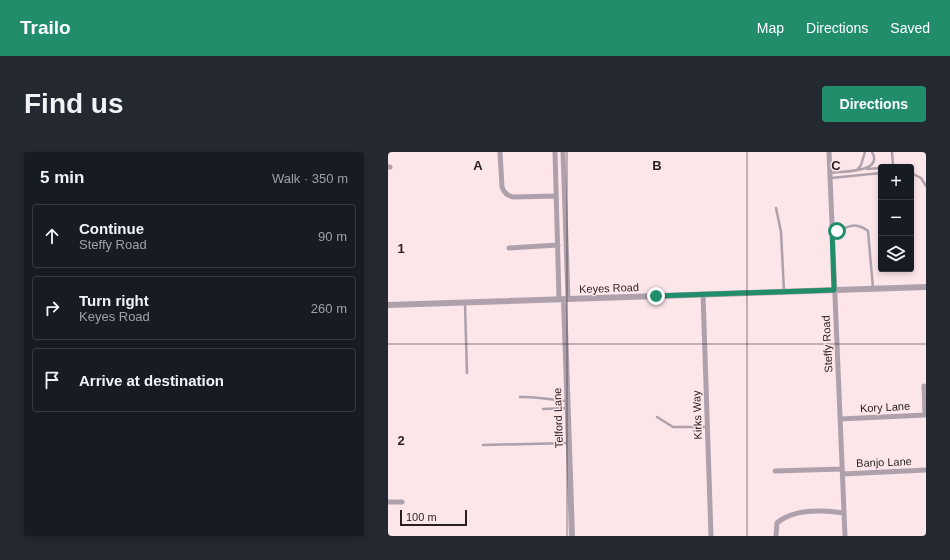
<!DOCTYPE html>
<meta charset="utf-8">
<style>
body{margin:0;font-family:Helvetica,sans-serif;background:#242831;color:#f1f3f6}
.controls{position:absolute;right:12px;top:12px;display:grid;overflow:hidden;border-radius:4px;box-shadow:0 2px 6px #0003}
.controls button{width:36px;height:36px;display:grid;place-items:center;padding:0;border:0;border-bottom:1px solid #363941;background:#171b24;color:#f1f3f6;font:20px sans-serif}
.scale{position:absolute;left:12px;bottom:10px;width:67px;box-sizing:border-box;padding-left:4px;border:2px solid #271f20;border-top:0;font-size:11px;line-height:14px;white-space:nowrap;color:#271f20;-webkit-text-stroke:3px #fce6ea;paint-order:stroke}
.stop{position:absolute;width:12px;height:12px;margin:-9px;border:3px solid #218d6b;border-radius:50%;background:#fff}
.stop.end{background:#218d6b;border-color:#fff;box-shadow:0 1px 4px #0008}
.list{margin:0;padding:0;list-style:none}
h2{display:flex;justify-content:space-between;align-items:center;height:52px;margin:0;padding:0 16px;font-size:17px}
h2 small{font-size:13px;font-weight:400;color:#9ea1a6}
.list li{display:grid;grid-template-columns:26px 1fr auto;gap:12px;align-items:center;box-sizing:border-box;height:64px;margin:0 8px 8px;padding:0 8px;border:1px solid #363941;border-radius:4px}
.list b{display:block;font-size:15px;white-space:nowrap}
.list p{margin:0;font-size:13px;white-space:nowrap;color:#9ea1a6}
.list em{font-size:13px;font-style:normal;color:#9ea1a6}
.icon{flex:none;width:22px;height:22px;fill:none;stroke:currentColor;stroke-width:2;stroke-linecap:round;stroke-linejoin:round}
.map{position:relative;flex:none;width:538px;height:384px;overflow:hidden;border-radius:4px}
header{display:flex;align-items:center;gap:24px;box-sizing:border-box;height:56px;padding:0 20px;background:#218d6b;color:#fff}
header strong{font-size:19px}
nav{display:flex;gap:22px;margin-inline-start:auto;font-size:14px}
.intro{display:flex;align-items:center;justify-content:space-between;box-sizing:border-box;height:96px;padding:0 24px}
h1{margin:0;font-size:28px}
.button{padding:10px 18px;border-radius:4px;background:#218d6b;color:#fff;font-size:14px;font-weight:700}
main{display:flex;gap:24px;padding:0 24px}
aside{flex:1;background:#171b24;border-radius:4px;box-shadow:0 2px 6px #0003}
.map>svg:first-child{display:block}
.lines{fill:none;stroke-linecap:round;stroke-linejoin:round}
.service{stroke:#afa1ac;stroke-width:2.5}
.minor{stroke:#afa1ac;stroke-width:5}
.tertiary{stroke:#afa1ac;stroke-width:6}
.route{stroke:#218d6b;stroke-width:5}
.grid{fill:none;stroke:#271f20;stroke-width:1;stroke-opacity:0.55}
.labels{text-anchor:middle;stroke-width:3;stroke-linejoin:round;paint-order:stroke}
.street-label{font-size:11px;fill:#271f20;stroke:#fce6ea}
.grid-label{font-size:13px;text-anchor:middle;font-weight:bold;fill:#271f20;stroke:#fce6ea;stroke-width:3;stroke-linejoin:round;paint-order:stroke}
</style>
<header>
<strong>Trailo</strong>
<nav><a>Map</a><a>Directions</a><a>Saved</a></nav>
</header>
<div class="intro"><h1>Find us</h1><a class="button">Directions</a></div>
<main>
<aside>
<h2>5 min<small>Walk · 350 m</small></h2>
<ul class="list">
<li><svg class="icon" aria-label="ahead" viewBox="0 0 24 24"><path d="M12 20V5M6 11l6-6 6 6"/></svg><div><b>Continue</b><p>Steffy Road</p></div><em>90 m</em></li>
<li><svg class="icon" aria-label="right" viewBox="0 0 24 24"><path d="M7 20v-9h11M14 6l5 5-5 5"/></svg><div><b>Turn right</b><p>Keyes Road</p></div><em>260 m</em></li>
<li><svg class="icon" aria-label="arrive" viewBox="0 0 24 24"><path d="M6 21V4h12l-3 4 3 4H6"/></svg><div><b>Arrive at destination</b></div></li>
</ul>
</aside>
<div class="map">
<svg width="538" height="384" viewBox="0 0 538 384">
<rect width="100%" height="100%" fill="#fce6ea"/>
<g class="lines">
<path class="service" d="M503 15 505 13 504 0
M479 17 493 16
M469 18 473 13 477 0
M443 21C454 19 496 21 484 0
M523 21 533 26 538 34
M443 26 493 21
M388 56 393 80 396 139
M445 79C459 78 464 67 480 79L485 136
M77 152 79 221
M132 245C148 244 163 248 179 249
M155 257 180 256
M269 265 285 275H319
M95 293 181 291"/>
<path class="minor" d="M112 0 114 35C116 41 119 43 125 45L168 44
M167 0 171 147
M175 0 180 147
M441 0 457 384
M0 15H2
M121 96 170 93
M315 142 323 384
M452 267 537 263 536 234
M387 319 454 317
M455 322 538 318
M0 350H14
M388 384 389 371C405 357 435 358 456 361"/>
<path class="tertiary" d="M176 147 184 384
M0 153 538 135"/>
</g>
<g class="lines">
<path class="route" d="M268 144 446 138 444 79H449"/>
</g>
<path class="grid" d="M179 0V384M359 0V384M0 192H538"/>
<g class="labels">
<g class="street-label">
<text transform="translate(221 136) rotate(-2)" y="4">Keyes Road</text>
<text transform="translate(439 192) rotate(-93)" y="4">Steffy Road</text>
<text transform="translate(497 255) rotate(-3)" y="4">Kory Lane</text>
<text transform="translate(309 263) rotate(-92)" y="4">Kirks Way</text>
<text transform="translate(170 266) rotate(-92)" y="4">Telford Lane</text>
<text transform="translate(496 310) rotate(-2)" y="4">Banjo Lane</text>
</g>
</g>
<g class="grid-label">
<text x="90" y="18">A</text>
<text x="269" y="18">B</text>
<text x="448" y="18">C</text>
<text x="13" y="101">1</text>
<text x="13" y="293">2</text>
</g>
</svg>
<div class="controls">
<button>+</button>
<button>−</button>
<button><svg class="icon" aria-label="layers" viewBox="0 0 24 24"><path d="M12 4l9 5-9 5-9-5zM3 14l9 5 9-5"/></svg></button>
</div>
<div class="scale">100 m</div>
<div class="stop" style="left:449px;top:79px"></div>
<div class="stop end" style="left:268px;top:144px"></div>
</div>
</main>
